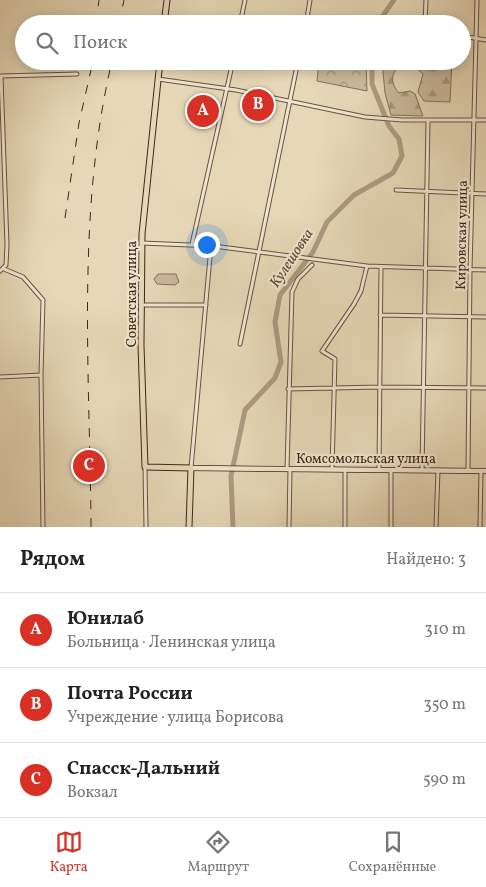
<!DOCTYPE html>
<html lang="ru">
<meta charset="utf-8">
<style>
body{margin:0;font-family:Vollkorn,serif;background:#f2f2f2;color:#222}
.you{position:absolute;left:206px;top:244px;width:18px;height:18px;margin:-12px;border:4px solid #fff;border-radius:50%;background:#1a73e8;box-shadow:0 0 0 8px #1a73e833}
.badge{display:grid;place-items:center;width:32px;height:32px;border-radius:50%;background:#d93025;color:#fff;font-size:16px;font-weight:700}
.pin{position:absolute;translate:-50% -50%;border:2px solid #fff;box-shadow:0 1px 5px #0006}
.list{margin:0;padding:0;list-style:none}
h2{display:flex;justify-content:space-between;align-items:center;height:65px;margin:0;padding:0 20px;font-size:21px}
h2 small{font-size:16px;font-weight:400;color:#767676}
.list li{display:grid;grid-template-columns:32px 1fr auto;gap:15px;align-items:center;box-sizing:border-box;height:75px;padding:0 20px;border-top:1px solid #e0e0e0}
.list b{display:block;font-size:19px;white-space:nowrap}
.list p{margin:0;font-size:16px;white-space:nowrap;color:#767676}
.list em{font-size:16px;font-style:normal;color:#767676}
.icon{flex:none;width:28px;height:28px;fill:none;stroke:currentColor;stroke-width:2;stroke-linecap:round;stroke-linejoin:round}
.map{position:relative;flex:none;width:486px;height:527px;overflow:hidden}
.search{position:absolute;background:#fff;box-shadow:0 2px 12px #0003;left:15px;right:15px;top:15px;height:55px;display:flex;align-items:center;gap:12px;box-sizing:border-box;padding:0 18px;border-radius:28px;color:#767676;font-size:19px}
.sheet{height:290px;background:#fff}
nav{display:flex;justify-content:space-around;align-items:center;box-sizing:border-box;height:70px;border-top:1px solid #e0e0e0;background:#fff;font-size:14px;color:#767676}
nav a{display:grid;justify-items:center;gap:2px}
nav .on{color:#d93025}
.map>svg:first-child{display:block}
.grass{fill:#caba9c;stroke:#84705a}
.forest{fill:url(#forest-firs);stroke:#84705a}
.park{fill:url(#park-crowns);stroke:#84705a}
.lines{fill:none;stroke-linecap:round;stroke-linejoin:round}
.river{stroke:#ad9b81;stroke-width:5}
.minor-casing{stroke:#695240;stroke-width:5}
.secondary-casing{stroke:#3f2518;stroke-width:6}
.primary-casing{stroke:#3f2518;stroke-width:7}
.minor{stroke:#efe6d0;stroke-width:3}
.secondary{stroke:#efe6d0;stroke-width:4.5}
.primary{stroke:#e6d8b7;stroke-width:5}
.rail{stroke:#3f2518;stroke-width:1;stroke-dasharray:9 9;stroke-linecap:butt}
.labels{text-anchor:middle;stroke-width:4.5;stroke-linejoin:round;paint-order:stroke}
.street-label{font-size:14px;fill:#3f2518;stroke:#efe6d0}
.water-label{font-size:15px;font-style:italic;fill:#604838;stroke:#efe6d0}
</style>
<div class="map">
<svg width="486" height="527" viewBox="0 0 486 527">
<defs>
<pattern id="forest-firs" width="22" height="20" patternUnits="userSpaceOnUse" patternTransform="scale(1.25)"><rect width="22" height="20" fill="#caba9c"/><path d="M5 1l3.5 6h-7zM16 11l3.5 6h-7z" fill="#a5977e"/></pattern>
<pattern id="park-crowns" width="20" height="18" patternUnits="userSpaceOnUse" patternTransform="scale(1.25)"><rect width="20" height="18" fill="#caba9c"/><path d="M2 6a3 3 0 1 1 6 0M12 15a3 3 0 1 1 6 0" fill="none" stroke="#a5977e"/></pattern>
</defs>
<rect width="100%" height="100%" fill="#e6d8b7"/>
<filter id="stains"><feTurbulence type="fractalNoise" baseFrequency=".004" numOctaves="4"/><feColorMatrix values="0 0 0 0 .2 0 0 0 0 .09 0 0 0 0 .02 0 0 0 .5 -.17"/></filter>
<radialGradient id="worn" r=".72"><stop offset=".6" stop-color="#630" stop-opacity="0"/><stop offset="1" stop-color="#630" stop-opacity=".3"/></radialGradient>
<path class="grass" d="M158 274H176L179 282 175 285 157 284 154 279Z"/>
<path class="forest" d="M382 61H452L450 102 424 101 418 92 423 74C405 54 381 73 399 93L410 91 415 94 423 116 391 115 385 93Z"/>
<path class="park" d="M319 61H366L367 91 317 81Z"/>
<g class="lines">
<path class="river" d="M377 24 394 0
M233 527 231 476 245 410 275 378 281 362 275 322 280 295 313 252 327 222 354 195 393 173 402 156 399 139 389 126 372 84V61"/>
<g class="minor-casing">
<path id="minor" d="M240 24 245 0
M306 24 310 0
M425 24 426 0
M462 36 486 40
M1 76 77 74
M158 79 236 90 365 117 402 120H486
M396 190 486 194
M142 243 213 246 367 266 486 270
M192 244 233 61
M4 269 23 277 43 300 41 375 43 527
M0 271 6 265 7 245 1 76
M142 305H206
M380 315 486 317
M240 344 298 61
M0 377 41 375
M288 389 380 387 486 388
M145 468 146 527
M191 468 211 246
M287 469 292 292 298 279 312 265
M332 469 335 359 322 351 354 304 361 291 367 266
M379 469 381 267
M345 470V527
M391 470V527
M422 470 428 121
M468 470 470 270 477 0
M289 527 290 469
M436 527 438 470
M480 527 481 471"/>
</g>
<g class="secondary-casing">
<path id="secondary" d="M191 468 486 471"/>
</g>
<g class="primary-casing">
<path id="primary" d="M164 24 167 0
M160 61 142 234 141 345 145 467 191 468 189 527"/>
</g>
<use href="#minor" class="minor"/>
<use href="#secondary" class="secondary"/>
<use href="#primary" class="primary"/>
<path class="rail" d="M96 24 99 0
M119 24 124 0
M65 218 79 123 93 61
M91 527C90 372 76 213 112 61"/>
</g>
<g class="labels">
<g class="street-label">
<text transform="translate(461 235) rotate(-89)" y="5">Кировская улица</text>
<text transform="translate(131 294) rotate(-90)" y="5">Советская улица</text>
<text x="366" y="463">Комсомольская улица</text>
</g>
<g class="water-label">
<text transform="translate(291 258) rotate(-57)" y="5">Кулешовка</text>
</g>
</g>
<rect width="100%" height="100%" filter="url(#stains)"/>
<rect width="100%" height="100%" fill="url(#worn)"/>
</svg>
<div class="you"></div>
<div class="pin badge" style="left:203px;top:111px">A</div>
<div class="pin badge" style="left:258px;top:105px">B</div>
<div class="pin badge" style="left:89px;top:466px">C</div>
<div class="search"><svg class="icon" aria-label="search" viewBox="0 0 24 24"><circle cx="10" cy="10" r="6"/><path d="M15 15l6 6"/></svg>Поиск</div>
</div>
<section class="sheet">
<h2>Рядом<small>Найдено: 3</small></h2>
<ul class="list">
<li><span class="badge">A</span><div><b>Юнилаб</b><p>Больница · Ленинская улица</p></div><em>310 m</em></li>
<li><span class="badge">B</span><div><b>Почта России</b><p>Учреждение · улица Борисова</p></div><em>350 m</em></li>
<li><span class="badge">C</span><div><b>Спасск-Дальний</b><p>Вокзал</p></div><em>590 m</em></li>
</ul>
</section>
<nav>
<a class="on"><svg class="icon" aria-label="map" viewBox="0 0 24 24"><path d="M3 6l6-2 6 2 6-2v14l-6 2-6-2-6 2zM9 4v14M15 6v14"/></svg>Карта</a>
<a><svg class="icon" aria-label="directions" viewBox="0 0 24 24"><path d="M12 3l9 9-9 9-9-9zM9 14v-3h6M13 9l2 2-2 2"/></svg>Маршрут</a>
<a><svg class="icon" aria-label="saved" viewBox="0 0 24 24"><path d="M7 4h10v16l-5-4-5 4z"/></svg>Сохранённые</a>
</nav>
